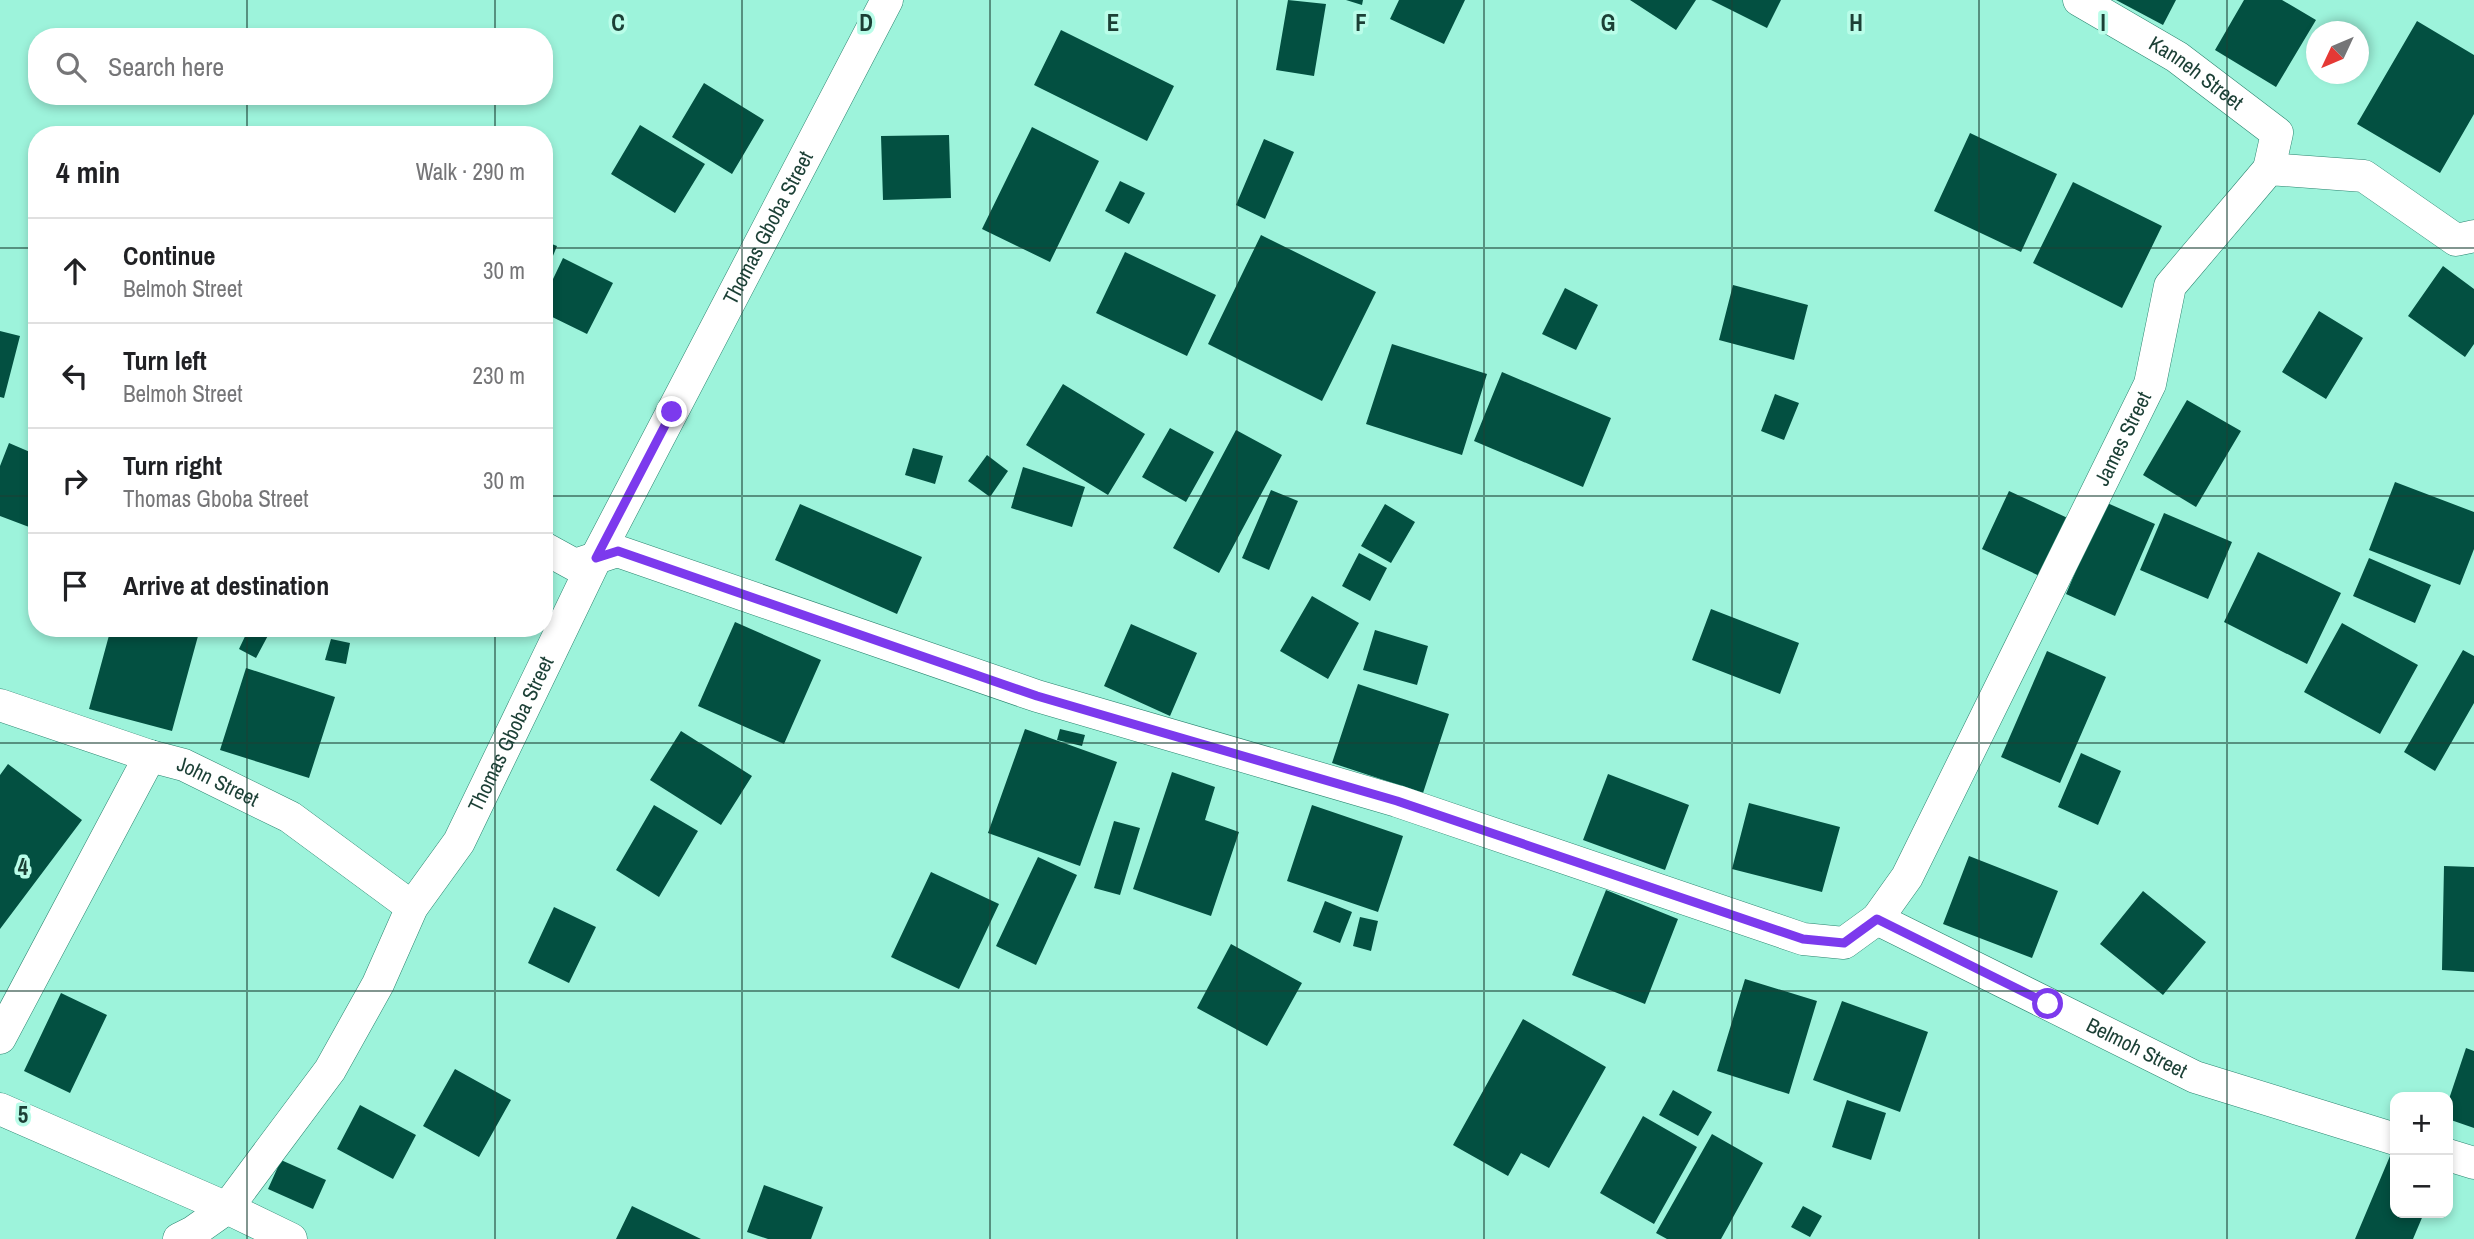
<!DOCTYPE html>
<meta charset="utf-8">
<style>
body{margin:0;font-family:"Archivo Narrow",sans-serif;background:#f2f2f2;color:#202124}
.controls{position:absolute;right:21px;bottom:21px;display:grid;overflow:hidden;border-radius:14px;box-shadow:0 4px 10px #0003}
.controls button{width:63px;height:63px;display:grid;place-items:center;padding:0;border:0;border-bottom:2px solid #e0e0e0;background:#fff;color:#202124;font:35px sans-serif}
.compass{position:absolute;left:2306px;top:21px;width:63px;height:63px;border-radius:50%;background:#fff;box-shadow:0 4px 10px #0003;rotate:226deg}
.stop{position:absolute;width:21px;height:21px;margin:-16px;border:5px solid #7c3aed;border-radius:50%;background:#fff}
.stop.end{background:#7c3aed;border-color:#fff;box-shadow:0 2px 7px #0008}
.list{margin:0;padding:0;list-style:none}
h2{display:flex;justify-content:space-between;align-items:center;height:91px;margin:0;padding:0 28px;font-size:30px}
h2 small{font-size:23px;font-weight:400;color:#757577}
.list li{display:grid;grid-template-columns:46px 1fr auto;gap:21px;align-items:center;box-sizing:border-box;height:105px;padding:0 28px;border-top:2px solid #e0e0e0}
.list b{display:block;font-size:26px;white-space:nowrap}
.list p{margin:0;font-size:23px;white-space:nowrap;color:#757577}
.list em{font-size:23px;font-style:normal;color:#757577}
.icon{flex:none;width:38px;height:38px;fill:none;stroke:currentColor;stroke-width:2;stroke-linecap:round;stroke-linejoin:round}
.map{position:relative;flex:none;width:2474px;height:1239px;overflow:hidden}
.search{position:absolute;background:#fff;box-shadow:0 4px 10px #0003;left:28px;top:28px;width:525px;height:77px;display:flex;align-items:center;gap:18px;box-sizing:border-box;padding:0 24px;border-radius:28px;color:#757577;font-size:26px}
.panel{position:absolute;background:#fff;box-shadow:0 4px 10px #0003;left:28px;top:126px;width:525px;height:511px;border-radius:28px}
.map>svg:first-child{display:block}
.building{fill:#035041}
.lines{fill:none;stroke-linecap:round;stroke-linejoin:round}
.minor-casing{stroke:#2a846f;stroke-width:33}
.minor{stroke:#fff;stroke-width:32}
.route{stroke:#7c3aed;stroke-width:9}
.grid{fill:none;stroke:#1b3f35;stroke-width:2;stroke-opacity:0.55}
.labels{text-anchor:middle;stroke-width:7;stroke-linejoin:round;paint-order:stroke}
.street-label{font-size:21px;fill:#1b3f35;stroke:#bafde9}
.grid-label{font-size:23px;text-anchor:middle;font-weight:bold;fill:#1b3f35;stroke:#bafde9;stroke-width:7;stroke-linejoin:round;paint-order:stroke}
</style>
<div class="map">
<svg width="2474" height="1239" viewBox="0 0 2474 1239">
<rect width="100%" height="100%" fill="#9df3db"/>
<path class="building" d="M1288 0 1326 4 1314 76 1276 70Z
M1346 0H1363L1362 5Z
M1399 0H1465L1444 44 1390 19Z
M1630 0H1696L1676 30Z
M1711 0H1781L1767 28Z
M2116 0H2176L2163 25Z
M2244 0H2282L2316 20 2276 87 2215 50Z
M2417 21 2474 55V114L2440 173 2357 124Z
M1061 30 1174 86 1147 141 1034 85Z
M704 83 764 120 732 174 672 137Z
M640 125 705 164 675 213 611 174Z
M1032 127 1099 161 1050 262 982 229Z
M1970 133 2057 174 2021 252 1934 211Z
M949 135 951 198 883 200 881 136Z
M1264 139 1294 152 1265 219 1236 205Z
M1120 181 1145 193 1129 224 1105 211Z
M2073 182 2162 226 2122 308 2033 263Z
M1261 235 1376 292 1322 401 1208 344Z
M544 241 557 246 544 278Z
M1125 252 1216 295 1187 356 1096 313Z
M563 258 613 283 587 334 544 313V298Z
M2443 266 2474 289V344L2465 357 2408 316Z
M1733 285 1808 305 1794 360 1719 340Z
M1565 288 1598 305 1576 350 1542 334Z
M2319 311 2363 338 2326 399 2282 372Z
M0 331 20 336 4 398 0 397Z
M1392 344 1487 374 1462 455 1366 424Z
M1502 372 1611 418 1583 487 1474 441Z
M1063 384 1145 434 1108 495 1026 445Z
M1775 394 1799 403 1784 440 1761 431Z
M2187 400 2241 431 2196 507 2143 475Z
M1170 428 1214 452 1186 502 1142 477Z
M1236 430 1282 455 1219 573 1173 548Z
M9 443 37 455V530L0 516V466Z
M913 448 943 456 935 484 905 475Z
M987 455 1008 471 990 497 968 481Z
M1023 467 1085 487 1072 527 1011 508Z
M2395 482 2474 512V549L2460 585 2369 550Z
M1271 490 1298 501 1269 570 1242 558Z
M2009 491 2072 520 2044 578 1982 549Z
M2105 502 2155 524 2115 616 2066 594Z
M800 504 922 557 897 614 775 560Z
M1385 504 1415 522 1391 563 1361 546Z
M2164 513 2232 542 2208 599 2140 570Z
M2258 552 2341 593 2307 664 2224 622Z
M1359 553 1387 568 1370 601 1342 586Z
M2369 558 2431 585 2415 623 2353 596Z
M1312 596 1359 623 1328 679 1280 651Z
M1711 609 1799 643 1780 694 1692 660Z
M735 622 821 660 784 744 698 706Z
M2342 623 2418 665 2380 734 2304 692Z
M1131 624 1197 653 1170 716 1104 686Z
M111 628H169L198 636 172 731 89 709Z
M249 628H272L256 658 239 649Z
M1375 630 1428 646 1417 685 1363 670Z
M331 639 350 643 346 664 325 660Z
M2463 650 2474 656V703L2435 771 2404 752Z
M2047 651 2106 677 2060 783 2001 757Z
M246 668 335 697 309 778 220 750Z
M1358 684 1449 714 1423 793 1332 763Z
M1025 729 1117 762 1080 866 988 833Z
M1060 729 1085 735 1082 746 1057 740Z
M681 731 752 776 721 825 650 780Z
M2081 753 2121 771 2098 825 2058 807Z
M8 764 82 820 0 929V775Z
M1172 772 1215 787 1205 820 1239 832 1211 916 1133 889Z
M1608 774 1689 805 1665 870 1583 840Z
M1749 803 1840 827 1822 892 1732 869Z
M654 805 698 831 659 897 616 870Z
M1312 805 1403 836 1378 912 1287 881Z
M1114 821 1140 828 1120 895 1094 888Z
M1969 856 2058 891 2032 958 1943 924Z
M1038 857 1077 875 1036 965 996 946Z
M2444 866 2474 867V972L2442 970Z
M931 872 999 904 959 989 891 957Z
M1606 890 1678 919 1645 1004 1572 975Z
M2143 891 2206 942 2163 995 2100 944Z
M1325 901 1352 912 1340 943 1313 932Z
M554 907 596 927 569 983 528 963Z
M1360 917 1378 921 1371 951 1353 946Z
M1231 944 1302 983 1267 1046 1197 1008Z
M1745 979 1817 1001 1789 1094 1717 1071Z
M61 993 107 1015 70 1093 24 1071Z
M1842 1001 1928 1032 1900 1112 1813 1080Z
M1523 1019 1606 1067 1549 1168 1521 1153 1508 1176 1453 1145Z
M2466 1048 2474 1051V1128L2448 1119V1102Z
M455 1069 511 1100 479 1157 423 1126Z
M1673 1090 1712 1112 1698 1136 1659 1115Z
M1847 1100 1886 1113 1871 1160 1832 1147Z
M360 1105 416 1135 393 1179 337 1149Z
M1643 1116 1697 1147 1654 1224 1600 1193Z
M1712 1134 1763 1163 1721 1239H1667L1656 1233Z
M2390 1156 2395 1158V1213H2424L2413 1239H2355Z
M281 1160 326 1180 313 1209 268 1189Z
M764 1185 823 1207 811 1239H768L747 1232Z
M632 1206 701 1239H616Z
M1803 1206 1822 1216 1810 1237 1791 1227Z"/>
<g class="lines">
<g class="minor-casing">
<g id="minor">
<path id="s1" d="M2079 0 2177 57 2277 133 2269 169"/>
<path id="s2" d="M544 548 575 565 617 551 1037 696 1397 801 1803 939 1844 943 1877 919 1907 877 2150 384 2170 286 2269 169 2364 176 2456 240 2474 236"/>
<path id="s3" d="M0 705 150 756 184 765 290 817 412 907"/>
<path id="s4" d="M1877 919 2195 1077 2395 1139"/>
<path d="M0 1038 150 756"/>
<path d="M0 1109 227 1208 291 1239"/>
<path d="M2448 1155 2474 1163"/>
<path id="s5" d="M179 1239 193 1232 227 1208 330 1070 378 984 412 907 459 842 596 558 887 0"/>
</g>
</g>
<use href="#minor" class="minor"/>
</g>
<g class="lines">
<path class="route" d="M672 412 596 558 618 551 1037 696 1397 801 1803 939 1844 943 1877 919 2048 1004"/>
</g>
<path class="grid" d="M247 0V37M495 0V37M742 0V1239M990 0V1239M1237 0V1239M1484 0V1239M1732 0V1239M1979 0V1239M2227 0V1239M247 96V135M495 96V135M0 248H37M544 248H2474M0 496H37M544 496H2474M247 628V1239M495 628V1239M0 743H2474M0 991H2474"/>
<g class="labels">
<g class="street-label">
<text dy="7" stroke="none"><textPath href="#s1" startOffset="138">Kanneh Street</textPath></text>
<text dy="7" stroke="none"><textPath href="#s5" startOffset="1180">Thomas Gboba Street</textPath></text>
<text dy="7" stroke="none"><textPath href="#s2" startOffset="1950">James Street</textPath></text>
<text dy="7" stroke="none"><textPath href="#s5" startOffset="612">Thomas Gboba Street</textPath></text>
<text dy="7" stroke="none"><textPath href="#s3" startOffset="231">John Street</textPath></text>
<text dy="7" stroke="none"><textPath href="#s4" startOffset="290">Belmoh Street</textPath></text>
</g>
</g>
<g class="grid-label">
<text x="618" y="31">C</text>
<text x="866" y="31">D</text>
<text x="1113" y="31">E</text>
<text x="1361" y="31">F</text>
<text x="1608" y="31">G</text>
<text x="1856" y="31">H</text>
<text x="2103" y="31">I</text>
<text x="23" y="875">4</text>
<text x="23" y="1123">5</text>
</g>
</svg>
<div class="controls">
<button>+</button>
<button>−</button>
</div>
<svg class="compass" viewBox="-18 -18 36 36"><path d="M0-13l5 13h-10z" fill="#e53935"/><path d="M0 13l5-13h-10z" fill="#757577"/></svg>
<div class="stop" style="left:2048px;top:1004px"></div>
<div class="stop end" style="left:672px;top:412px"></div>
<div class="search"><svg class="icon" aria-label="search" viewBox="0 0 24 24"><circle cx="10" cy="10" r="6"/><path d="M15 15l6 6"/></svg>Search here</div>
<section class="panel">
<h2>4 min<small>Walk · 290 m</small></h2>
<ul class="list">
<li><svg class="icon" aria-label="ahead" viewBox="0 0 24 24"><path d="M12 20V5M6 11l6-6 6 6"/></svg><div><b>Continue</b><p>Belmoh Street</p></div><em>30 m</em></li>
<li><svg class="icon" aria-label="left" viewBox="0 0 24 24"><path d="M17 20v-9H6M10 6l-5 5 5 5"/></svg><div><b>Turn left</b><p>Belmoh Street</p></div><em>230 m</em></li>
<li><svg class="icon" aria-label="right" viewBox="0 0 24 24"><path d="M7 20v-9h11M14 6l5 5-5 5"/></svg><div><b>Turn right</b><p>Thomas Gboba Street</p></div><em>30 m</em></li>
<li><svg class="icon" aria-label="arrive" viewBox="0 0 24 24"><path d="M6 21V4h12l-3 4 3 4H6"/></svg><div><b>Arrive at destination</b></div></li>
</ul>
</section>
</div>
